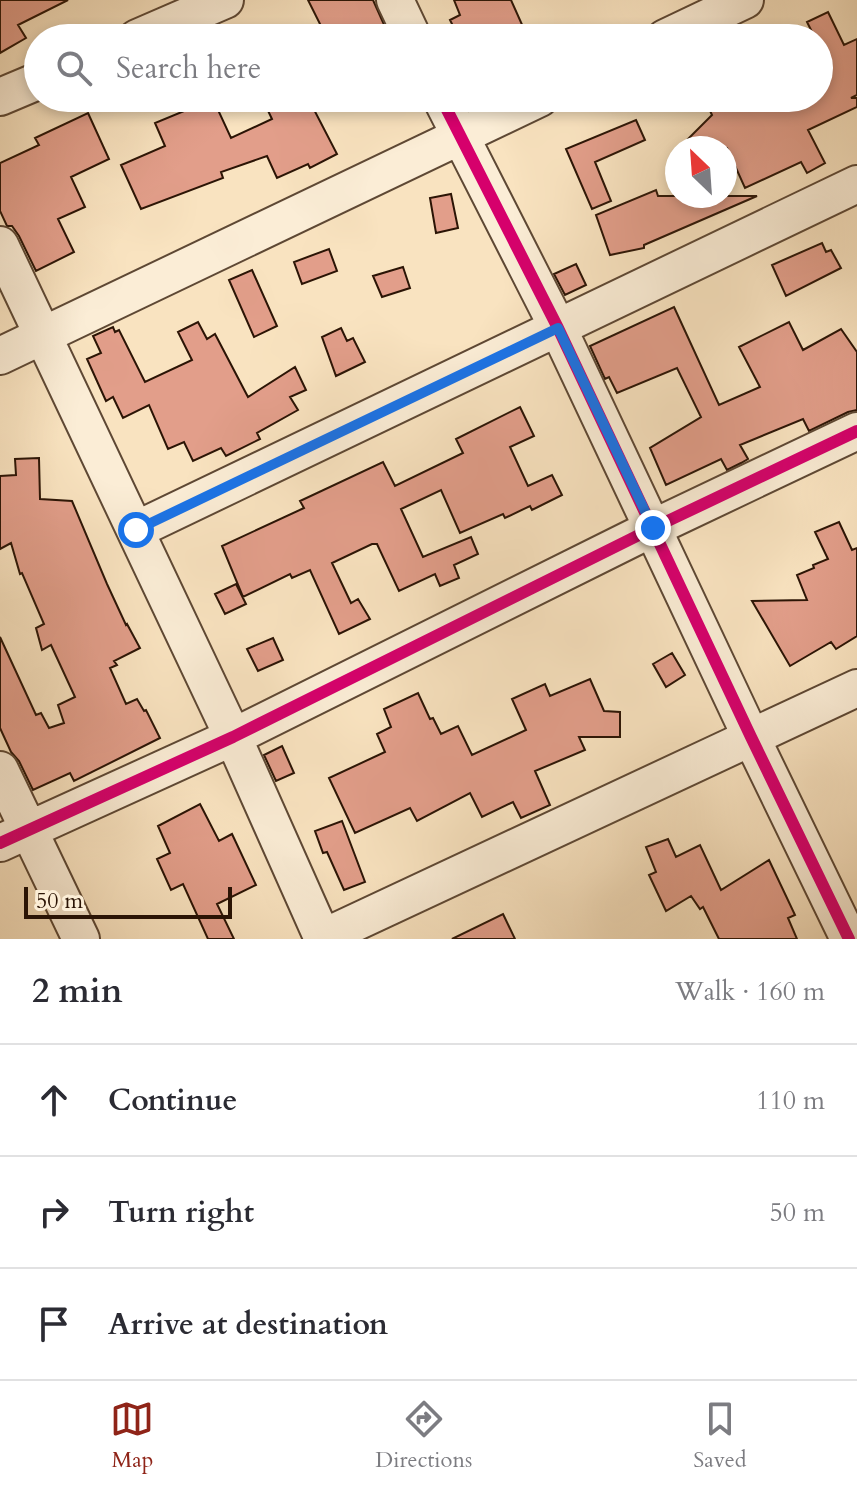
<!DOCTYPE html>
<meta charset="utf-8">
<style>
body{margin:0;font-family:Cardo,serif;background:#f2f2f3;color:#2b2b33}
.compass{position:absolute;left:665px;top:136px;width:72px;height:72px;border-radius:50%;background:#fff;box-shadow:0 4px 12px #0003;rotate:335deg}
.scale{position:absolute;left:24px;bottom:20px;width:208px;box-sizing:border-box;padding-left:8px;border:4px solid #2b1405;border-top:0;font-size:22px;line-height:28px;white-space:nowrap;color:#2b1405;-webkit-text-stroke:6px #fbedd6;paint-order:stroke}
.stop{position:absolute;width:24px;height:24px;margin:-18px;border:6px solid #1a73e8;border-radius:50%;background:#fff}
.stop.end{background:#1a73e8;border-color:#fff;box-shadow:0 2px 8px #0008}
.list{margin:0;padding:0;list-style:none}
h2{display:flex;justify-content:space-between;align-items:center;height:104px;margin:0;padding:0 32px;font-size:34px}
h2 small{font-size:26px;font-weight:400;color:#7c7c81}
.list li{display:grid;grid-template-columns:52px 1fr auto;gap:24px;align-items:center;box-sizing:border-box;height:112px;padding:0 32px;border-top:2px solid #e1e1e2}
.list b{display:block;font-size:30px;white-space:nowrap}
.list em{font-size:26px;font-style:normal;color:#7c7c81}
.icon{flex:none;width:44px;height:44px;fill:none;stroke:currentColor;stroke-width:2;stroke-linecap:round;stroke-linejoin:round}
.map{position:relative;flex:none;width:857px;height:939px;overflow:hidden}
.search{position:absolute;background:#fff;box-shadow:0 4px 12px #0003;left:24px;right:24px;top:24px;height:88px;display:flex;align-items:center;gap:20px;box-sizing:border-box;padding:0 28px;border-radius:44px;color:#7c7c81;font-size:30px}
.sheet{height:440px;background:#fff}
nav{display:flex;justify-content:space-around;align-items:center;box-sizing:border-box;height:112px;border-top:2px solid #e1e1e2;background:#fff;font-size:22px;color:#7c7c81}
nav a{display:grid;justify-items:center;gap:4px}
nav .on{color:#8f2418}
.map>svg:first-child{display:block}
.building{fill:#e29e8a;stroke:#2b1405;stroke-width:2}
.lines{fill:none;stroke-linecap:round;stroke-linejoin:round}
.minor-casing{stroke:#5e4834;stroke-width:40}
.minor{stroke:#fbedd6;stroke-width:36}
.cycleway-casing{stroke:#fbedd6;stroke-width:17}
.cycleway{stroke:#d6006c;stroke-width:12}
.route{stroke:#1a73e8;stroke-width:10}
</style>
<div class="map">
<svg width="857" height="939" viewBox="0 0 857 939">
<rect width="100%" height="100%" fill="#f9e3c0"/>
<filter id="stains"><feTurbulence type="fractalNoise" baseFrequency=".0025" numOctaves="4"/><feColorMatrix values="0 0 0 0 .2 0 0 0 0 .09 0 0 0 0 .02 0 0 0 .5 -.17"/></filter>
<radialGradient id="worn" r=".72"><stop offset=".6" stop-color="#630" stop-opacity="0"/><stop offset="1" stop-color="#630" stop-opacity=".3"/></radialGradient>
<path class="building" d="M0 0H68L18 25 26 38 0 53Z
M308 0H373L386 29 380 32 383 38H327Z
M454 0H511L528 38H459L450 20 460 15Z
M828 12 844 45 857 39V95L851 98H857V107L808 130 825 163 807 173 801 162 745 188 727 148H679L712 115 707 104 723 98H819V38H815L807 22Z
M262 98H308L337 154 310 168 308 164 277 178 267 156 221 172 223 178 141 209 121 165 165 146 155 123 213 99 231 138 272 119Z
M88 113 109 159 71 177 85 207 58 219 74 252 36 271 19 236 12 226H7L0 211V163L39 145 35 138Z
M636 120 645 140 595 162 611 201 592 209 566 149Z
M656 190 658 196H757L644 245V248L610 255 596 215Z
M451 194 458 228 436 233 430 198Z
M822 243 826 252 831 250 841 268 786 296 772 265Z
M329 249 337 271 302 284 294 262Z
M576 264 586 285 565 295 554 274Z
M403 267 410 288 382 297 373 276Z
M252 270 277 326 254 337 229 280Z
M674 307 719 405 760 387 739 347 789 322 803 350 841 329 857 352V410L848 412 809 431 803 419 740 445 748 459 741 463 727 470 721 459 666 485 650 448 701 417 677 368 617 393 609 377 605 379 590 346Z
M198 322 207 339 215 334 248 397 295 367 306 390 290 397 298 410 257 433 260 439 226 456 221 448 193 461 184 442 168 449 149 405 123 418 113 397 106 401 87 359 101 353 93 336 113 327 115 332 119 330 145 382 192 360 178 332Z
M341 328 347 341 353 338 365 362 336 376 322 337Z
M520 407 534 436 510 447 528 486 552 475 562 495 532 510 530 506 505 518 503 514 460 533 441 490 401 509 423 557 471 537 478 554 454 565 459 578 440 586 435 574 399 591 377 544H372L332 563 351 603 358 599 370 619 339 634 310 570 292 578 290 574 243 597 222 546 304 508 300 501 383 462 395 486 463 453 456 439Z
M39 458 40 499 72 501 107 584 126 625 127 624 140 648 114 661 117 665 110 668 126 704 137 699 144 711 146 710 160 738 74 781 70 773 33 790 19 761 11 752 0 728V637L36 715 41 713 49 728 64 723 58 705 75 697 51 645 42 650 36 628 44 624 22 573 20 574 11 543 0 549V476L16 475 15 459Z
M839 522 852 550 857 548V636L836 649 831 642 790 666 752 601 807 600 797 575 814 568 813 565 828 559 815 532Z
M236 584 246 604 225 614 215 594Z
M273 638 283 660 258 671 247 649Z
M672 653 685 675 666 687 653 664Z
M590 679 604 711 620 712V737H579L585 750 535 771 550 805 521 818 513 802 482 817 470 793 417 821 410 808 355 833 329 778 385 752 377 734 391 727 384 709 418 693 430 719 433 718 441 734 458 726 472 755 526 730 512 699 545 684 550 696Z
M282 746 294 773 276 781 264 755Z
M200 804 219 841 232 834 256 885 217 904 234 939H208L183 884 171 890 157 859 170 853 158 826Z
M342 821 365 882 344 890 327 852 323 853 315 831Z
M668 839 676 857 700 845 721 890 769 860 795 915 788 918 797 939H719L703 907 700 909 691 896 666 911 649 875 656 872 646 847Z
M503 914 515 939H452Z"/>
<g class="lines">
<g class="minor-casing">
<path id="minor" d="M395 0 413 38
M137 38 225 0
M665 38 745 0
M0 97 38 81
M441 98 558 328 751 737 849 939
M0 245 233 737 323 939
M0 356 540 98
M136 530 857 184
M0 770 81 939
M0 843 233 737 653 528 857 431
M322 938 857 688"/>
</g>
<use href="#minor" class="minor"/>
<g class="cycleway-casing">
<path id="cycleway" d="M441 98 558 328 751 737 849 939
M0 843 233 737 653 528 857 431"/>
</g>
<use href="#cycleway" class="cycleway"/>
</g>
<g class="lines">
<path class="route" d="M136 530 558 328 653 528"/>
</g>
<rect width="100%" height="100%" filter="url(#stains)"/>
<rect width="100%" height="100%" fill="url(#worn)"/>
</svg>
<svg class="compass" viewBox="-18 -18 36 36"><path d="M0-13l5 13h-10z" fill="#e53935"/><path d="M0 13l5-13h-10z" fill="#7c7c81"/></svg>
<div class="scale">50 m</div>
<div class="stop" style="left:136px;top:530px"></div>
<div class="stop end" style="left:653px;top:528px"></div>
<div class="search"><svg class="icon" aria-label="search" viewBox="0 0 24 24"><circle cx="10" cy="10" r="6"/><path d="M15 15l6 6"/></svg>Search here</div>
</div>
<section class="sheet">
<h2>2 min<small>Walk · 160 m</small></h2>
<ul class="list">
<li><svg class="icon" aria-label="ahead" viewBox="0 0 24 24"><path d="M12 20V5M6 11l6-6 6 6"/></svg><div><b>Continue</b></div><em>110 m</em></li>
<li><svg class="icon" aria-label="right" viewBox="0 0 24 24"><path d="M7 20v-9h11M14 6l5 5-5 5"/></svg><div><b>Turn right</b></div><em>50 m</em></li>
<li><svg class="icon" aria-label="arrive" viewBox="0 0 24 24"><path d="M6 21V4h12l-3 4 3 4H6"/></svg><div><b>Arrive at destination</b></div></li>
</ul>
</section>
<nav>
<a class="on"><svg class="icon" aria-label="map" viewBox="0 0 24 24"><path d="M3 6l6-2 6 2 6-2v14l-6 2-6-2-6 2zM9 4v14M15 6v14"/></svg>Map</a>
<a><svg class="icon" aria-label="directions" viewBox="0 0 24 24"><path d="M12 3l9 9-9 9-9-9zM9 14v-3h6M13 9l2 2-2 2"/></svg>Directions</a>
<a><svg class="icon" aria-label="saved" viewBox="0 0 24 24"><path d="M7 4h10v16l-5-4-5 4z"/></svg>Saved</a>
</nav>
